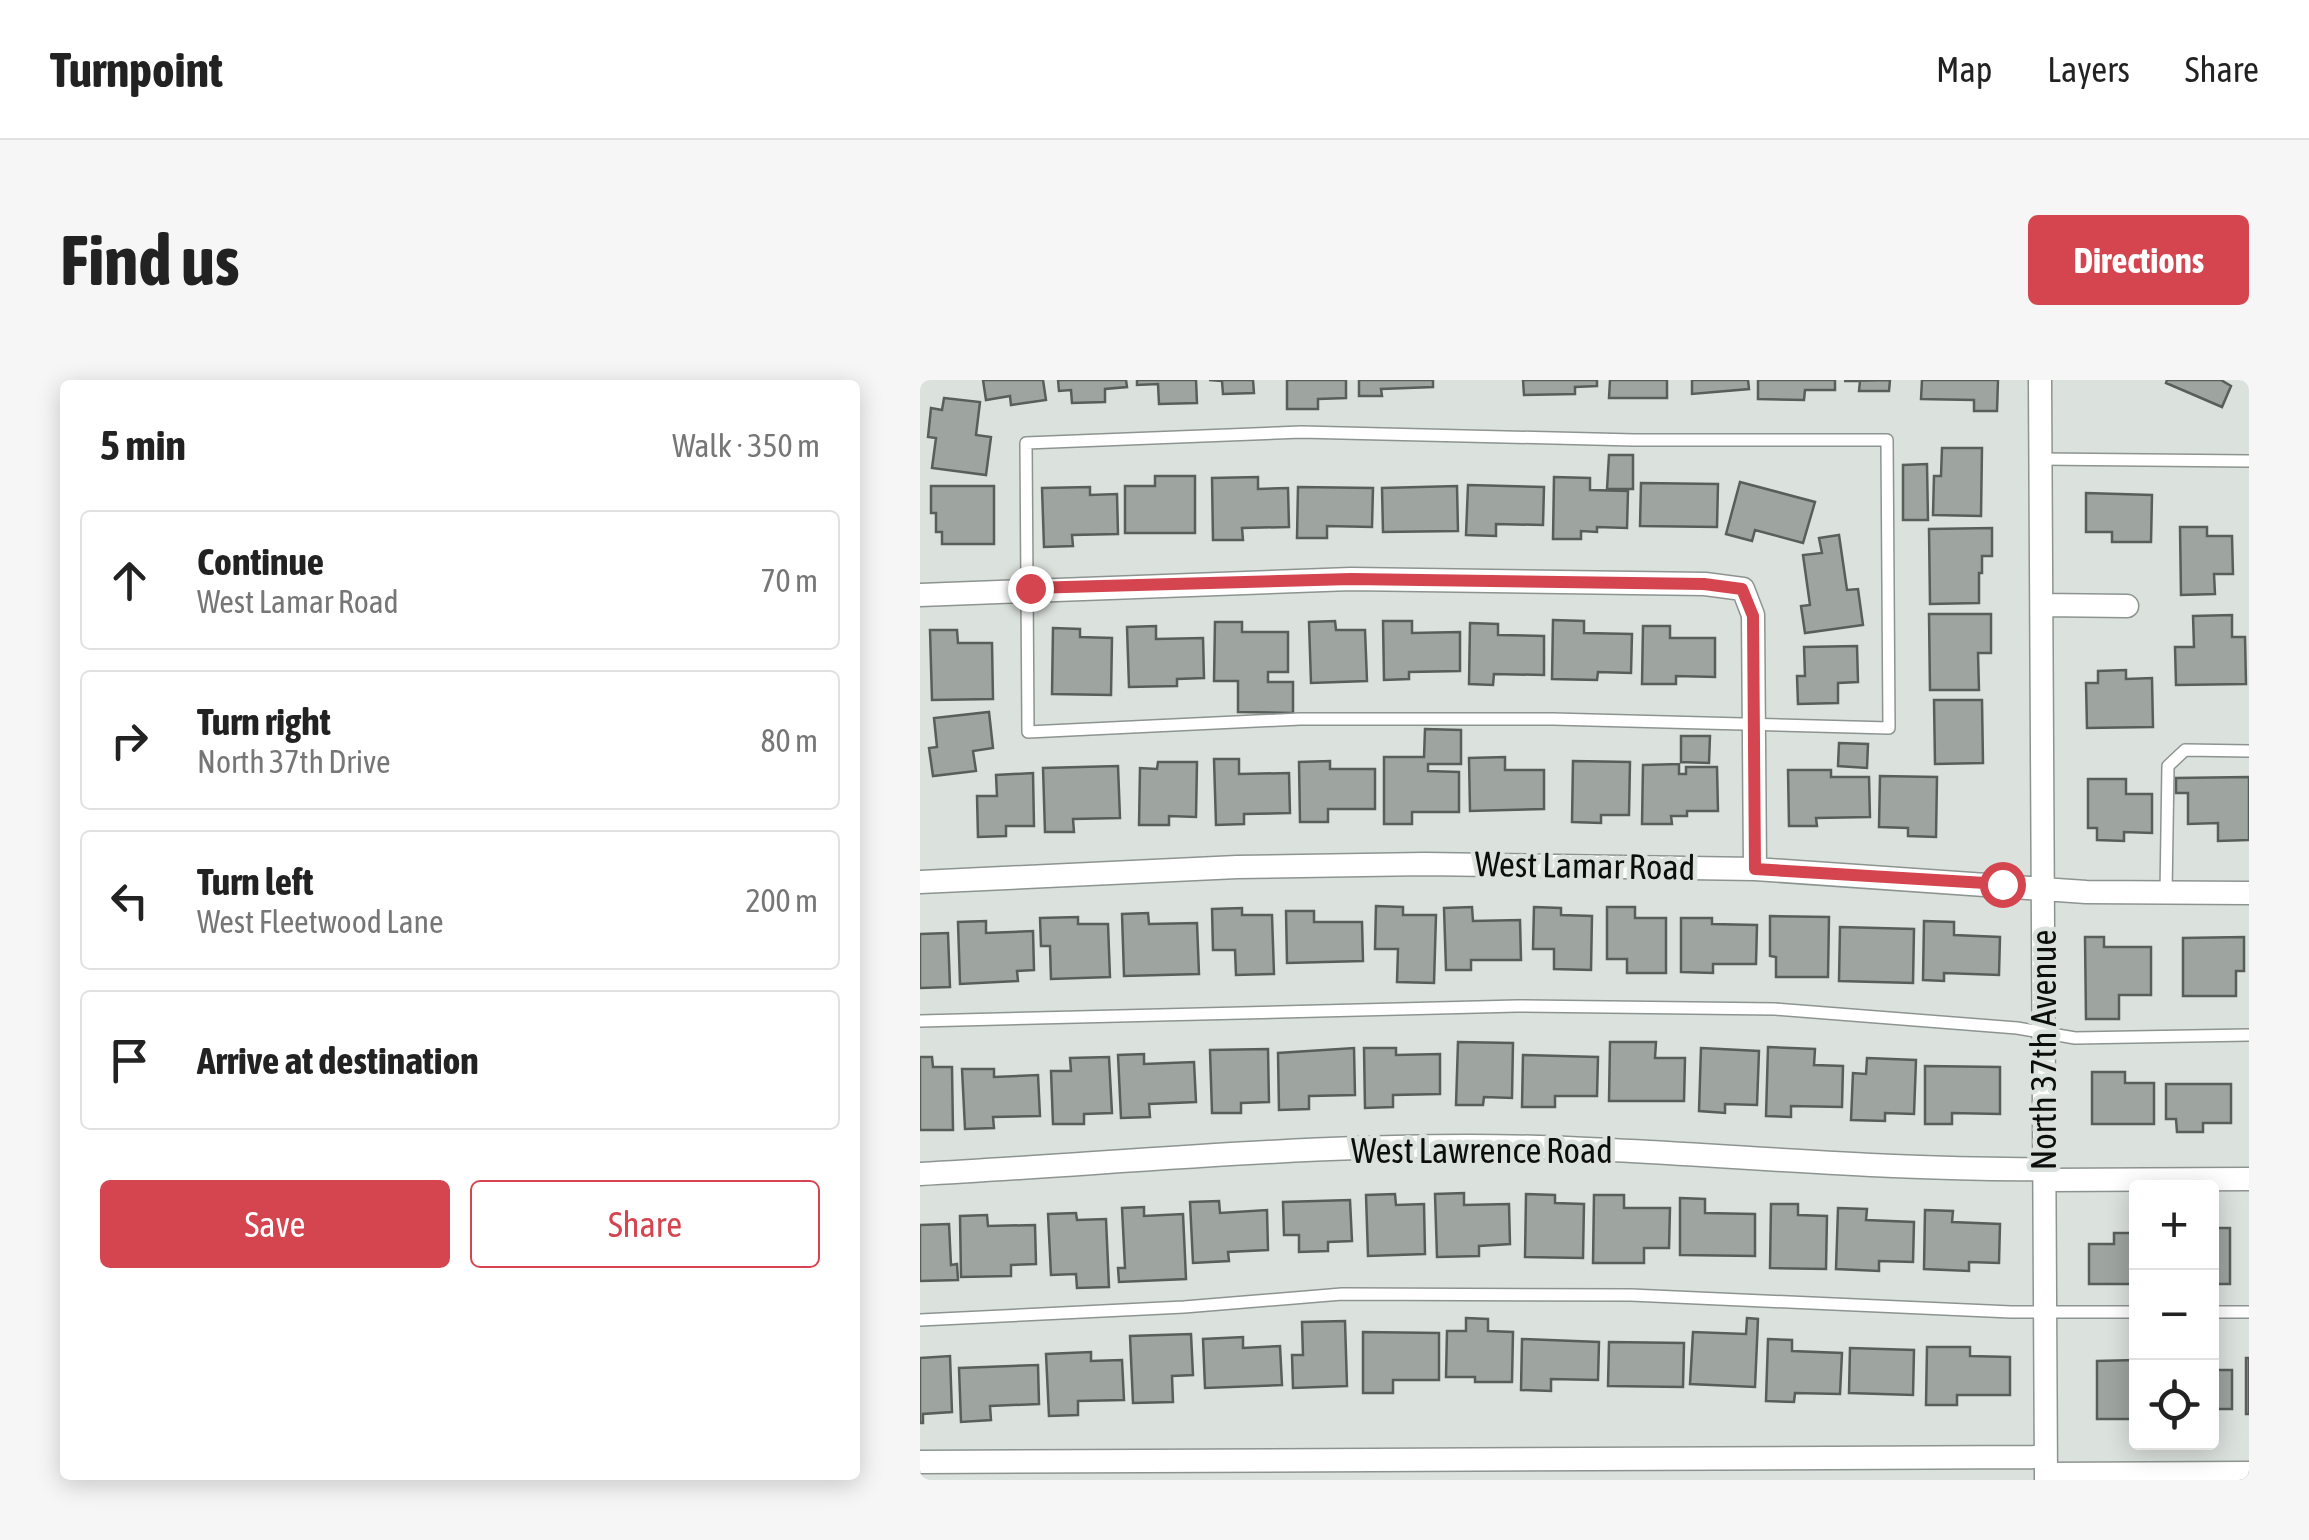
<!DOCTYPE html>
<meta charset="utf-8">
<style>
body{margin:0;font-family:"Asap Condensed",sans-serif;background:#f6f6f6;color:#222}
.controls{position:absolute;right:30px;bottom:30px;display:grid;overflow:hidden;border-radius:10px;box-shadow:0 5px 25px #0003}
.controls button{width:90px;height:90px;display:grid;place-items:center;padding:0;border:0;border-bottom:2px solid #e0e0e0;background:#fff;color:#222;font:50px sans-serif}
.stop{position:absolute;width:30px;height:30px;margin:-22px;border:8px solid #d54550;border-radius:50%;background:#fff}
.stop.end{background:#d54550;border-color:#fff;box-shadow:0 2px 10px #0008}
.list{margin:0;padding:0;list-style:none}
h2{display:flex;justify-content:space-between;align-items:center;height:130px;margin:0;padding:0 40px;font-size:42px}
h2 small{font-size:32px;font-weight:400;color:#767676}
.list li{display:grid;grid-template-columns:65px 1fr auto;gap:30px;align-items:center;box-sizing:border-box;height:140px;margin:0 20px 20px;padding:0 20px;border:2px solid #e0e0e0;border-radius:10px}
.list b{display:block;font-size:38px;white-space:nowrap}
.list p{margin:0;font-size:32px;white-space:nowrap;color:#767676}
.list em{font-size:32px;font-style:normal;color:#767676}
.actions{display:flex;gap:20px;padding:30px 40px}
.actions a{flex:1;padding:22px 0;border:2px solid #d54550;border-radius:10px;text-align:center;font-size:35px;color:#d54550}
.actions .main{background:#d54550;color:#fff}
.icon{flex:none;width:55px;height:55px;fill:none;stroke:currentColor;stroke-width:2;stroke-linecap:round;stroke-linejoin:round}
.map{position:relative;flex:none;width:1329px;height:1100px;overflow:hidden;border-radius:10px}
header{display:flex;align-items:center;gap:60px;box-sizing:border-box;height:140px;padding:0 50px;background:#fff;border-bottom:2px solid #e0e0e0}
header strong{font-size:48px}
nav{display:flex;gap:55px;margin-inline-start:auto;font-size:35px}
.intro{display:flex;align-items:center;justify-content:space-between;box-sizing:border-box;height:240px;padding:0 60px}
h1{margin:0;font-size:70px}
.button{padding:25px 45px;border-radius:10px;background:#d54550;color:#fff;font-size:35px;font-weight:700}
main{display:flex;gap:60px;padding:0 60px}
aside{flex:1;background:#fff;border-radius:10px;box-shadow:0 5px 25px #0003}
.map>svg:first-child{display:block}
.building{fill:#9ea4a0;stroke:#585e5a;stroke-width:2.5}
.lines{fill:none;stroke-linecap:round;stroke-linejoin:round}
.service-casing{stroke:#8d9490;stroke-width:14}
.minor-casing{stroke:#8d9490;stroke-width:25}
.service{stroke:#fff;stroke-width:11}
.minor{stroke:#fff;stroke-width:22}
.route{stroke:#d54550;stroke-width:12}
.labels{text-anchor:middle;stroke-width:9;stroke-linejoin:round;paint-order:stroke}
.street-label{font-size:35px;fill:#0c0e0d;stroke:#dbe1dd}
</style>
<header>
<strong>Turnpoint</strong>
<nav><a>Map</a><a>Layers</a><a>Share</a></nav>
</header>
<div class="intro"><h1>Find us</h1><a class="button">Directions</a></div>
<main>
<aside>
<h2>5 min<small>Walk · 350 m</small></h2>
<ul class="list">
<li><svg class="icon" aria-label="ahead" viewBox="0 0 24 24"><path d="M12 20V5M6 11l6-6 6 6"/></svg><div><b>Continue</b><p>West Lamar Road</p></div><em>70 m</em></li>
<li><svg class="icon" aria-label="right" viewBox="0 0 24 24"><path d="M7 20v-9h11M14 6l5 5-5 5"/></svg><div><b>Turn right</b><p>North 37th Drive</p></div><em>80 m</em></li>
<li><svg class="icon" aria-label="left" viewBox="0 0 24 24"><path d="M17 20v-9H6M10 6l-5 5 5 5"/></svg><div><b>Turn left</b><p>West Fleetwood Lane</p></div><em>200 m</em></li>
<li><svg class="icon" aria-label="arrive" viewBox="0 0 24 24"><path d="M6 21V4h12l-3 4 3 4H6"/></svg><div><b>Arrive at destination</b></div></li>
</ul>
<div class="actions"><a class="main">Save</a><a>Share</a></div>
</aside>
<div class="map">
<svg width="1329" height="1100" viewBox="0 0 1329 1100">
<rect width="100%" height="100%" fill="#dbe1dd"/>
<path class="building" d="M63 0H123L126 20 91 25 90 16 66 20Z
M138 0H206L207 7 185 9V22L152 23 151 10 139 11Z
M217 0H276L277 23 239 24 238 4 217 5Z
M333 0 334 13 303 14 302 1 289 0Z
M367 0H426V18L398 19V29H367Z
M439 0H513V7L461 9 462 16H439Z
M603 0H677V6L655 7V14L604 15Z
M690 0H747V18H689Z
M772 0H828L829 9 772 14Z
M838 0H915V10H885L884 20 838 19Z
M970 0 969 11H939L940 1H924Z
M1002 0H1078L1077 31H1054V20L1001 19Z
M1247 0H1301L1311 6 1302 27 1246 3Z
M24 18 60 22 56 55 71 57 66 95 12 88 16 58 8 57 11 28 22 30Z
M1022 68H1062L1061 136 1013 135 1014 96H1021Z
M689 75H713V109H687Z
M1007 84 1008 140H983V85Z
M235 96H275V153H205V106H235Z
M338 97V109L368 108 369 147 322 148 323 160H293L292 98Z
M634 97 670 98V110L708 111 707 148 677 147V152L661 151V159H633Z
M820 102 895 122 883 163 835 150 832 161 806 154Z
M721 103 798 104 797 147 720 146Z
M548 105 624 107 623 145 576 144V156L546 155Z
M11 106H74V164H22V152H16V133H11Z
M537 106 538 151 463 152 462 108Z
M170 107V115L197 114 198 154 152 155 153 166 124 167 122 108Z
M378 107 453 108 452 147 407 146V158H377Z
M1166 113 1232 115 1231 162H1192V152H1166Z
M1260 147H1287V156H1312L1313 194H1294L1295 214 1261 215Z
M1072 148V176H1062V193H1059V223L1010 224 1009 149Z
M919 155 927 210 938 209 943 245 885 253 881 226 890 225 883 175 902 173 899 158Z
M1009 234H1071V273H1058L1059 310H1010Z
M1312 235V257H1325L1326 304 1256 305 1255 267H1274L1273 236Z
M633 240 664 241V253L712 254 711 293 678 292 677 300 632 299Z
M415 241 416 250H445L447 301 391 303 389 242Z
M463 241H492V253L540 252V291L489 292V299L464 300Z
M295 242H322V252H368V292H348V302H373V333L318 332V301H294Z
M550 243 578 244V255L624 256V295L574 294 573 305 549 304Z
M236 246V259L283 258 284 298 257 299V306L209 307 207 247Z
M723 246H750V258H795V297L756 296V304H722Z
M133 248 160 249V257L192 258 191 315 132 314Z
M10 250H37L38 263H72L73 319 12 320Z
M937 266 938 302 918 303V323L878 324 877 296H885L884 267Z
M1206 290V299L1232 298 1233 347 1167 348 1166 303H1178V291Z
M1014 320H1062L1063 383 1015 384Z
M69 332 73 368 53 371 56 391 13 396 9 368 17 367 14 338Z
M505 349 541 350V384H508V391L539 392V432H492V444H464V377H504Z
M761 356H790L789 383 761 382Z
M919 363 948 364 947 388 918 386Z
M585 377V390H624V429L550 431 549 378Z
M294 379H319V394L369 393 370 433 324 434V444L296 445Z
M410 381V389H455V429H408V442H380L379 382Z
M653 381 710 382 709 435H681V443L652 442Z
M238 382H277L276 437 249 436V445H219L220 388 237 389Z
M759 384V394H766V387H797L798 431H767V436H751L752 444H722L723 385Z
M198 386 200 438 153 439 154 452H125L123 388Z
M868 390H911V397H949L950 437 896 438 897 446H869Z
M113 393 114 446H86V456L58 457 57 416H77L76 395Z
M960 396 1017 397 1016 457 988 456V448L959 447Z
M1329 397V460L1298 461V443L1268 444V413H1256V398Z
M1168 399H1206V414H1232V453L1204 452V461L1177 460V448H1168Z
M456 526 483 527V535H516L514 603 477 602 478 569H455Z
M552 527 553 541 600 540 601 580H551V590H526L524 528Z
M614 527 641 528V535L672 536 671 590 634 589V569H613Z
M687 527H715V538H746V593H707V579H687Z
M322 528V535H352L354 594 316 595 315 570H293L292 529Z
M366 531H394V542H442L443 581 367 583Z
M228 533 229 544 277 543 279 594 204 596 202 534Z
M850 536 909 537 908 597H856V577L850 576Z
M158 537V544H188L190 597 131 599 130 566H121L120 538Z
M761 538H792V544L837 545 836 584H793V593L761 592Z
M66 541V553L113 551 114 590 97 591 98 601 40 604 38 542Z
M1004 541 1034 542V555L1080 557 1079 595 1024 593V601L1003 600Z
M920 547 994 549 993 603 919 601Z
M28 553 30 607 0 608V554Z
M1165 557H1184V567H1231V615H1199V639H1166Z
M1324 557V591H1316V616H1263V558Z
M538 662 593 663 592 718 564 717 563 725H536Z
M690 662H736L735 678H765L764 721H689Z
M848 667 895 669 894 685 923 686 922 727 871 726V737L846 736Z
M434 668 435 715 389 716V729L359 730 358 673Z
M444 668H476V675L520 674V714L473 715V727L445 728Z
M781 668 839 671 837 725 805 724V733L779 731Z
M348 669 349 722 321 723V733H292L290 670Z
M224 674V684L274 682 276 722 229 724 230 737 201 738 198 675Z
M603 675 678 677 677 716H635V727H602Z
M0 677H12L13 687H32L33 750H0Z
M189 677 192 733 164 734V744H133L131 691H151L150 678Z
M947 678 996 680 994 734 965 733V741L931 740 933 693 946 694Z
M1005 686 1080 687V734L1032 733V744H1005Z
M42 689H74V697L118 695 120 736 73 737 74 748 45 749Z
M1172 692H1205V703H1234V744H1172Z
M1246 704H1311V743H1283V752H1257L1256 739H1246Z
M544 813V825L589 824 590 864 559 866V876L517 877 515 814Z
M475 814 476 825 504 824 505 874 448 876 446 815Z
M606 814 635 815V823L664 824 663 878 605 877Z
M674 815H704V828H750L749 868H724V883H673Z
M760 818 785 819V833L835 834V876L760 875Z
M430 820 432 861 408 862V871L379 872V855H364L363 822Z
M299 821 300 833 347 830 348 870 308 872 309 881 273 883 270 822Z
M851 824H878V835L907 836 906 889 850 888Z
M224 827V836L263 834 266 899 199 902 198 888H205L202 828Z
M918 828 947 829 946 840 994 842 993 882 959 881V891L916 889Z
M1005 830 1033 831 1032 842 1080 844 1079 883 1049 882V891L1004 889Z
M156 833 157 840 186 839 189 907 157 908 156 894 131 895 128 834Z
M67 835 68 846 115 845 116 884 91 885V896L41 897 40 836Z
M29 844 31 885 37 884 38 900 0 901V845Z
M1292 848H1310V904H1292Z
M1194 853H1216V904H1169V864H1194Z
M546 938 568 939V951L593 952 592 1002H555V997H526L527 951H546Z
M827 938 838 939 835 1007 770 1004 773 952 826 954Z
M425 941 427 1006 373 1008 372 975H383L382 942Z
M443 952 519 953V1000H473V1013H443Z
M271 954 273 995 252 996 253 1022 213 1023 210 956Z
M323 957V968L360 966 362 1005 285 1008 283 959Z
M602 959 679 962 678 1000 631 999V1011L601 1010Z
M848 959 872 960V971L922 973 920 1014 875 1013 874 1022 846 1021Z
M689 962 764 963 763 1007 688 1006Z
M1007 967H1050V976L1090 977V1015H1037V1025H1006Z
M930 968 994 970 993 1015 929 1013Z
M171 972V981L202 980 204 1020 158 1021V1035L129 1036 126 974Z
M30 976 32 1032 3 1034V1043H0V978Z
M1326 978H1329V1034H1326Z
M1216 980V1039H1177V981Z
M118 985 119 1024 70 1026 71 1040 41 1042 39 988Z
M1292 990H1312V1029H1292Z"/>
<g class="lines">
<g class="service-casing">
<path id="service" d="M381 52 714 60H967L969 348 633 339H380L108 352 106 63Z
M1120 79 1329 81
M1246 513 1248 386 1265 370 1329 371
M0 641 597 626 855 629 1097 648 1155 658 1329 655
M1292 932H1329
M0 940 264 927 422 914 711 915 1091 932H1216"/>
</g>
<g class="minor-casing">
<path id="minor" d="M1120 0 1126 1100
M0 215 431 199 785 204 823 209 833 235 835 489
M1123 225 1207 226
M0 502 317 487 505 484 835 489 1166 512 1329 513
M0 794C206 783 413 761 619 767 788 772 956 791 1125 789
M1125 800 1329 799
M0 1082 1125 1077
M1126 1094 1329 1093"/>
</g>
<use href="#service" class="service"/>
<use href="#minor" class="minor"/>
</g>
<g class="lines">
<path class="route" d="M110 208 431 199 784 204 822 209 833 236 835 489 1082 504"/>
</g>
<g class="labels">
<g class="street-label">
<text transform="translate(665 486) rotate(1)" y="12">West Lamar Road</text>
<text transform="translate(1124 670) rotate(-90)" y="12">North 37th Avenue</text>
<text x="562" y="783">West Lawrence Road</text>
</g>
</g>
</svg>
<div class="controls">
<button>+</button>
<button>−</button>
<button><svg class="icon" aria-label="locate" viewBox="0 0 24 24"><circle cx="12" cy="12" r="6"/><path d="M12 2v4M12 18v4M2 12h4M18 12h4"/></svg></button>
</div>
<div class="stop" style="left:1082px;top:504px"></div>
<div class="stop end" style="left:110px;top:208px"></div>
</div>
</main>
